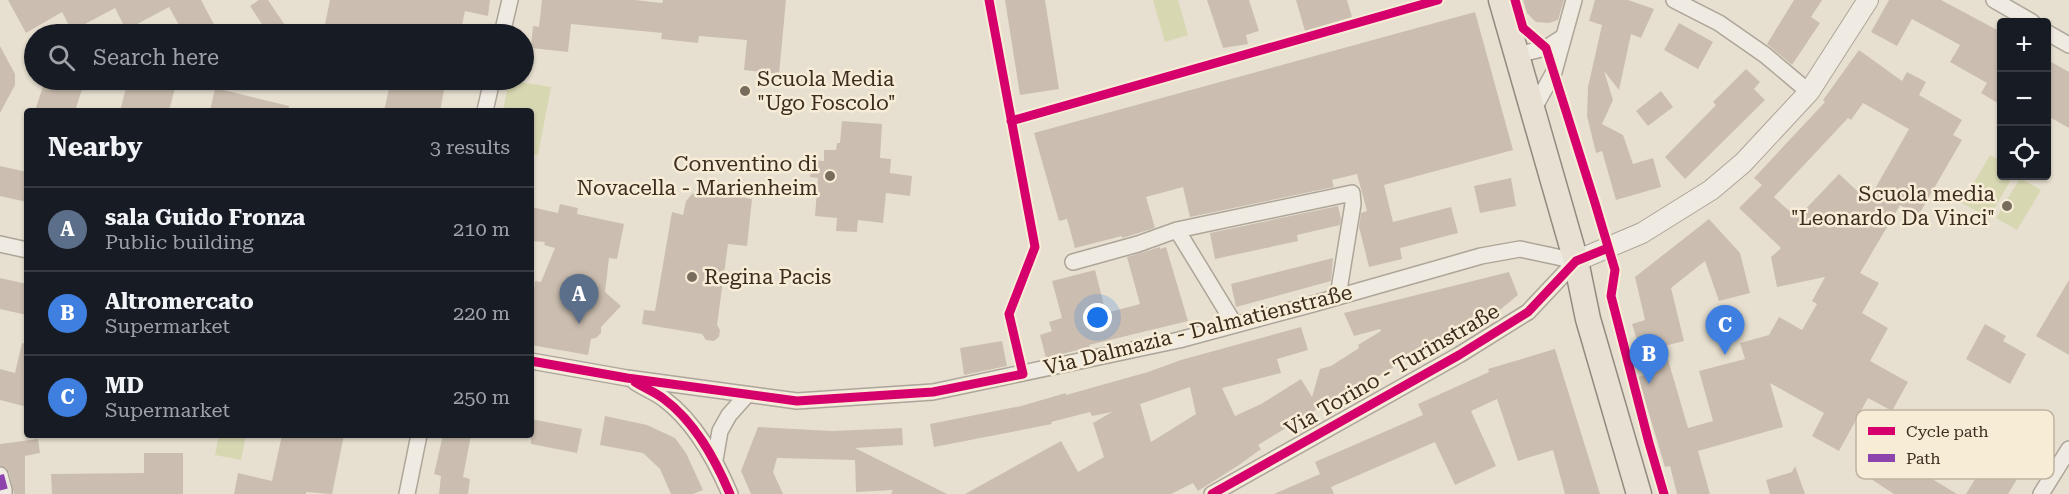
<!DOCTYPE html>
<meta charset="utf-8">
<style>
body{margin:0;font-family:"Roboto Serif",serif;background:#20242c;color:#f1f3f6}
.controls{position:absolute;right:18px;top:18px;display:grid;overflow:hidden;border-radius:6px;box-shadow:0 2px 4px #0004}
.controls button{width:54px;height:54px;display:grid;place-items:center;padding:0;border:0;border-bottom:2px solid #363941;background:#171b24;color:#f1f3f6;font:30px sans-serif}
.you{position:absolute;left:1098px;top:318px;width:21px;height:21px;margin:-15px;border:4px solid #fff;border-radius:50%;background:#1a73e8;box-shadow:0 0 0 9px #1a73e833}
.badge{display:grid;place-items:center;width:39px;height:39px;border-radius:50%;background:#786c5d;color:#fff;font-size:20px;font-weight:700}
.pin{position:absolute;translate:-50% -50px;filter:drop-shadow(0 2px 3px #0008)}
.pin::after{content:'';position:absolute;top:32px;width:21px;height:18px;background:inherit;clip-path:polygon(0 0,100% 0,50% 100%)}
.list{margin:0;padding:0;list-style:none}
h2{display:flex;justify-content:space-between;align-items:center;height:78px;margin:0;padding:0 24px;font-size:26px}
h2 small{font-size:20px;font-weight:400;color:#9ea1a6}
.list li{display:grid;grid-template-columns:39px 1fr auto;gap:18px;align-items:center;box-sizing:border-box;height:84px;padding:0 24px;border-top:2px solid #363941}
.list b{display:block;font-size:22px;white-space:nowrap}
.list p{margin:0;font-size:20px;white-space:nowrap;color:#9ea1a6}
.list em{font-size:20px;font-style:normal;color:#9ea1a6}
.icon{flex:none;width:33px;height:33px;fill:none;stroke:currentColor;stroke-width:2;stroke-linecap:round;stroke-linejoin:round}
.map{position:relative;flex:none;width:2069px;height:494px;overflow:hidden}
.search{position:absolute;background:#171b24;box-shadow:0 2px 4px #0004;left:24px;top:24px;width:510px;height:66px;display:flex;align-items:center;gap:15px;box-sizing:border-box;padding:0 21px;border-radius:33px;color:#9ea1a6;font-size:22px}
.panel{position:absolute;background:#171b24;box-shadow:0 2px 4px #0004;left:24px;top:108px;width:510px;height:330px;border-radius:6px}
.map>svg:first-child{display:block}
.green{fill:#d7d7b2}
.building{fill:#cbbeb0;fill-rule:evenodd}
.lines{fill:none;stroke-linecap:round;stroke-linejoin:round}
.minor-casing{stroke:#ada598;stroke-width:18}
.tertiary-casing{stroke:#ada598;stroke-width:22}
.primary-casing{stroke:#928a7f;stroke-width:27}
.minor{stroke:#efeae2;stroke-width:15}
.tertiary{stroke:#efeae2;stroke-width:20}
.primary{stroke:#e7e0d3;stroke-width:24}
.quiet{stroke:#8e44ad;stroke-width:8;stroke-dasharray:15 8;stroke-linecap:butt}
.cycleway-casing{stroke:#f7edd7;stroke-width:13}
.cycleway{stroke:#d6006c;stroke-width:9}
.poi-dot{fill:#786c5d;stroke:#f7edd7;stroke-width:2}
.labels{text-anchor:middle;stroke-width:5;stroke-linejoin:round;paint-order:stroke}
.poi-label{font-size:21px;fill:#3c2d1f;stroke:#f7edd7;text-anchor:start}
.street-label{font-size:21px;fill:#3c2d1f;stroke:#f7edd7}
.key{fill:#f7edd7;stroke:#bfb3a0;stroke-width:1.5}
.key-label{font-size:16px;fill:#3c2d1f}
</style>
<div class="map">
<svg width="2069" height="494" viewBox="0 0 2069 494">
<rect width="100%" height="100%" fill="#e7e0d0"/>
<path class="green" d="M1153 0H1178L1188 35 1165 42Z
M509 80 551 87 538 155 531 154V111H503Z
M1990 155 2001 161 2002 176H2013L1989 218 1962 203Z
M2020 178 2041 190 2017 230 1996 218Z
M219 435H246L241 460 215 455Z"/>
<path class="building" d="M8 0H201L217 30 209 34H184L169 7 126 30 115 8 72 31 62 12 26 33Z
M259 0H268L291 34H246L262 24 250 6Z
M330 0H490L488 16 465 11 460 34H323Z
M542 0H635L662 3 663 0H786L779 74 744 70 747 40 699 36 698 43 661 39 662 33 571 24 568 52 531 48 533 26 539 27Z
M1005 0H1045L1059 89 1020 95Z
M1207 0H1249L1259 31 1246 35 1248 44 1223 48Z
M1296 0H1347L1352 17 1305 31Z
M1523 0H1564L1558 20 1549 23 1536 22 1527 13Z
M1595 0H1628L1654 9 1641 38 1631 34 1619 90 1604 71 1613 100 1602 124 1623 135 1633 164 1653 158 1661 187 1616 200 1602 151 1596 153 1587 116 1588 87 1602 25 1589 21Z
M1794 0H1822L1811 17 1820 23 1792 65 1767 44Z
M1889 0H1941L2001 32V105L1981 93 1987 83 1950 62 1960 45 1912 19 1897 46 1871 32Z
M1475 12 1513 150 1384 185 1393 222 1451 207 1458 233 1400 248 1402 259 1369 267 1359 227 1361 213 1367 211 1357 174 1332 180 1334 187 1190 217 1183 187 1146 197 1155 228 1122 238V236L1075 248 1067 219 1059 221 1034 133Z
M1679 23 1713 42 1698 69 1664 50Z
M0 46 15 74V85L0 113Z
M1859 50 1902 81 1907 72 1926 82 1919 95 1962 120 1953 135 1962 140 1918 216 1900 205 1860 273 1879 283 1862 313 1888 328 1870 361 1908 382 1892 411 1868 398 1839 451 1812 436 1824 413 1770 383 1783 427 1698 451 1710 494H1677L1670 466 1665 467 1638 377 1648 374 1632 324 1645 320 1635 277 1709 219 1740 253 1750 293 1719 301 1705 261 1671 288 1684 341 1664 346 1688 428 1713 421 1699 371 1745 359 1740 343 1769 335 1779 317 1802 330 1817 304 1812 301 1825 277 1777 287 1771 257 1781 248 1739 208 1762 185 1754 178 1825 102 1823 100ZM1863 103 1909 129 1868 201 1839 174 1797 218 1774 197 1848 118 1851 120Z
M2046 59 2069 72V128L2046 115Z
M1746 69 1760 82 1754 89 1765 100 1685 179 1665 157 1716 105 1713 102Z
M45 80H85L75 111H35Z
M128 80H177L169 111H120Z
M391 80H446L440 111H384Z
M215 88 289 106 288 111H210Z
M1661 91 1673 107 1648 126 1636 111Z
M842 121 882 124 880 158 891 159 890 173 912 176 910 196 886 193 883 223 858 220 857 232 836 231 837 218 815 216 818 178 810 177 812 160 824 161V150H836L837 143H840Z
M0 166 27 172V202L0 196Z
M1511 178 1516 206 1480 213 1474 186Z
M700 192 725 198V194L752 199 747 246 728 244 717 325 720 330 719 337 714 341 706 340 702 334 642 324 644 310 655 311 672 212 683 215 686 201 692 194Z
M560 204 578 208 577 214 624 224 617 259 609 258 605 292 621 306 601 327V333L596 338 591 339 588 355 531 345V311L535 281 541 282 555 248 544 245 545 242 531 241V207L558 213Z
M1338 206 1341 219 1340 225 1297 235 1298 241 1215 259 1210 233Z
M1160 247V249L1166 247 1188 321 1089 345 1090 347 1046 358 1040 335 1052 331 1049 322 1062 318 1052 281 1095 270 1106 313 1140 304 1127 257Z
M1333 258 1331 281 1236 307 1231 284Z
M1509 272 1518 295 1473 332 1467 325 1323 408 1322 406 1258 445 1261 449 1239 465 1198 491 1193 483 1171 494H965L1061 441 1078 472 1104 457 1093 423 1112 412 1092 416 1090 412 1051 422 1052 424 934 447 930 424 1021 406 1066 393V395L1148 372 1181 360 1301 327 1308 350 1277 359 1281 373 1222 388 1235 416 1261 404 1301 379 1312 397 1320 369 1331 366 1359 348 1358 345 1381 331 1380 329 1354 336 1344 313ZM1190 387 1196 414 1151 442 1140 404Z
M0 278 27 284V315L0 309Z
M2069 280V355L2036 336Z
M1985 324 2006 336 2003 341 2026 354 2010 384 1966 359Z
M1002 341 1007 366 964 375 960 348Z
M22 343 27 344V407L0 400V369L15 373Z
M1555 349 1600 494H1565L1553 450 1518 461 1497 399 1471 411 1496 466 1455 485 1435 442 1331 487 1334 494H1274L1320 474 1315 462 1423 415 1418 404 1489 372 1488 369Z
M605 416 647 425 675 438 686 453 703 490 693 494H671L660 469 643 453 600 445Z
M531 419 582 429 577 453 531 444Z
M2002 422 2038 445 2008 494H1966L1988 458 1981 454Z
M758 427 832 431 902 428 903 445 855 448 947 494H891L893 490 856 492 855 460 777 458 773 472 783 494H751L741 471Z
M282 435H344L332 494 306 492V494H234L238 473 272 481Z
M443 435H471L463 477 470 479 468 494H439L441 476 434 474Z
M38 439 40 453 25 456V494H14L9 472 6 468 0 466V444Z
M1905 441 1925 454 1916 469 1957 494H1894L1871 479 1889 450 1897 454Z
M144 453H183V494H52L51 474 144 473Z
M1795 466 1805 494H1770L1766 480 1792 472Z"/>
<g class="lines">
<g class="minor-casing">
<path id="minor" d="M1674 0 1719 23 1765 55 1809 92
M1994 0 2032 22
M2046 32 2069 45
M502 34 510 0
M1516 55 1546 48 1563 37
M1533 110 1554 72 1574 0
M485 111 492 80
M1177 230 1235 325
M0 244 27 250
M1073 262 1138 244 1177 230 1352 193 1353 204 1338 296
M531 361 627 378 797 401 933 392 1179 340 1313 304 1481 256 1520 249 1576 261 1528 312 1459 355 1212 494
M635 382C644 388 655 392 664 399 695 422 715 459 730 494
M715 460 720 431 729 415 746 396
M0 475 4 490V494
M407 494 419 435
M2041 494 2069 449"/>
</g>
<g class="tertiary-casing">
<path id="tertiary" d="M1576 261 1642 233 1711 190 1743 163 1809 92 1868 0"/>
</g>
<g class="primary-casing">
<path id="primary" d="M1501 0 1576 261 1588 319 1639 494"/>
</g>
<use href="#minor" class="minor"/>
<use href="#tertiary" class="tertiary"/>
<use href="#primary" class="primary"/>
<path class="quiet" d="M0 475 4 490V494"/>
<g class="cycleway-casing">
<path id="cycleway" d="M1515 0 1523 28 1546 48 1595 203 1615 270 1611 296 1649 443 1664 494
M1011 121 1438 0
M531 361 627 378 797 401 933 392 1023 374 1009 314 1035 247 989 0
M635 382C644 388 655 392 664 399 695 422 715 459 730 494
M1212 494 1459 355 1528 312 1576 261 1608 248"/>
</g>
<use href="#cycleway" class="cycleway"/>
</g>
<g class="poi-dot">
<circle cx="745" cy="91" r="6"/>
<circle cx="830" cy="176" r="6"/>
<circle cx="2007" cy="206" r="6"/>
<circle cx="692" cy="277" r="6"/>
</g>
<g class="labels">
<g class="poi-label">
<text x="757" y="86">Scuola Media<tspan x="757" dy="24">"Ugo Foscolo"</tspan></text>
<text x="818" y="171" text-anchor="end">Conventino di<tspan x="818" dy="24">Novacella - Marienheim</tspan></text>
<text x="1995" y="201" text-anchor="end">Scuola media<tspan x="1995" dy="24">"Leonardo Da Vinci"</tspan></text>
<text x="704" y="284">Regina Pacis</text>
</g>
<g class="street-label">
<text transform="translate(1198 330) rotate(-14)" y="7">Via Dalmazia - Dalmatienstraße</text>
<text transform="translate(1392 370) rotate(-30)" y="7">Via Torino - Turinstraße</text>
</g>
</g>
<rect x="1856" y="410" width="198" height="69" rx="9" class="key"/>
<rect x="1868" y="427" width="27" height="8" fill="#d6006c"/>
<rect x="1868" y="454" width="27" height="8" fill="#8e44ad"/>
<g class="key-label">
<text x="1906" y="437">Cycle path</text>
<text x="1906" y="464">Path</text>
</g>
</svg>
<div class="controls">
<button>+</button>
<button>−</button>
<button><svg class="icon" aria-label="locate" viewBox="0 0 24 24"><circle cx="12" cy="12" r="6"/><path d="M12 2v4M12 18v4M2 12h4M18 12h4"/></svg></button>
</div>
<div class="you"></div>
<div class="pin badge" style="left:579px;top:324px;background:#5c6f8a">A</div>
<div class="pin badge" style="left:1649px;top:384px;background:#3f7fe0">B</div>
<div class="pin badge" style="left:1725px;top:355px;background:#3f7fe0">C</div>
<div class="search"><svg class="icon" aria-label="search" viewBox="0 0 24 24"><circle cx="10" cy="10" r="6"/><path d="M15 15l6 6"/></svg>Search here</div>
<section class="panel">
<h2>Nearby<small>3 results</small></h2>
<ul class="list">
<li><span class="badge" style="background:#5c6f8a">A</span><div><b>sala Guido Fronza</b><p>Public building</p></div><em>210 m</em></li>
<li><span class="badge" style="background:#3f7fe0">B</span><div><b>Altromercato</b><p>Supermarket</p></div><em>220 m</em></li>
<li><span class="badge" style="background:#3f7fe0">C</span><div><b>MD</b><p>Supermarket</p></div><em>250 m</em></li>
</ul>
</section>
</div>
